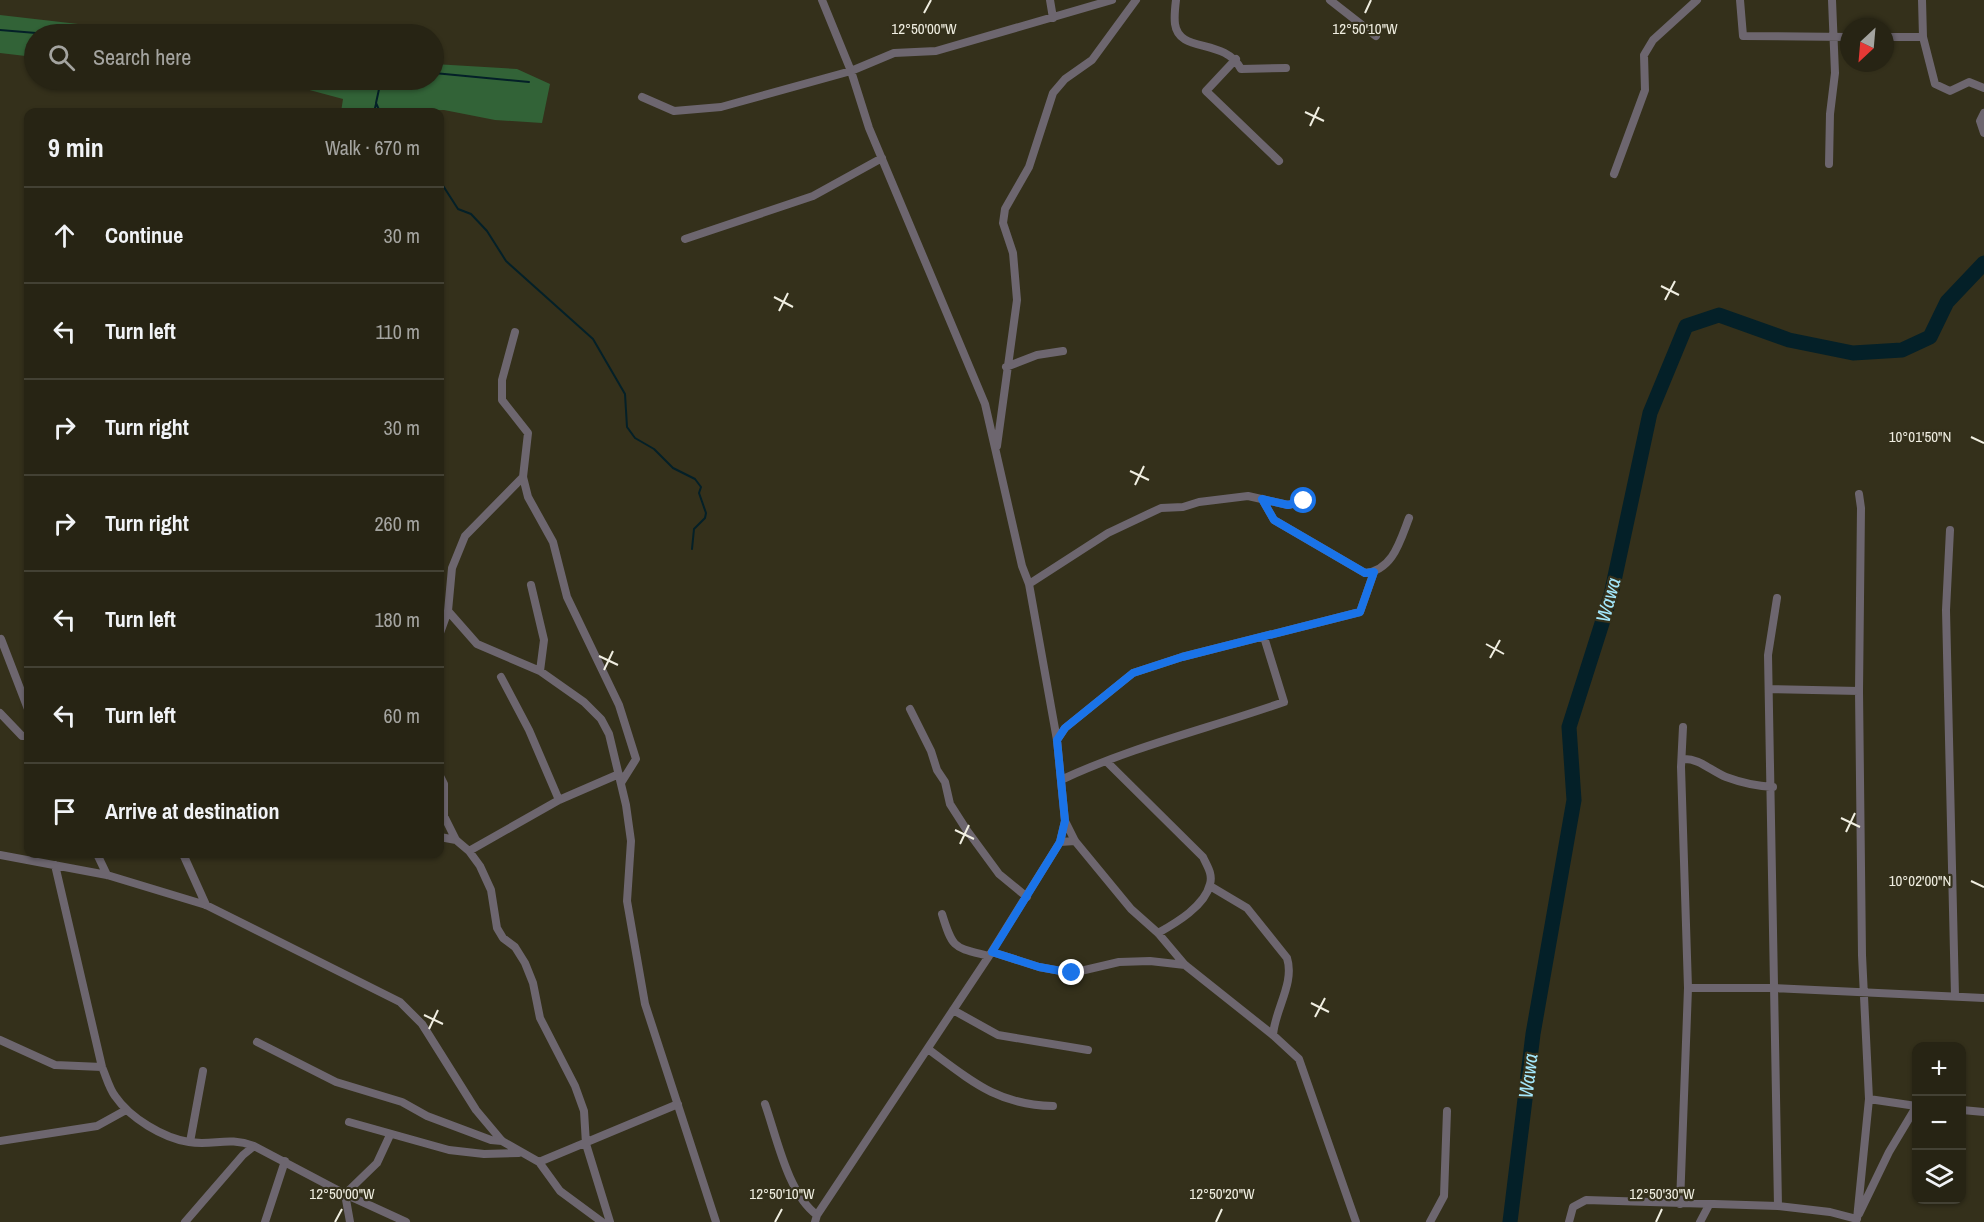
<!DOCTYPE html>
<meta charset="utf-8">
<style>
body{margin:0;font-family:"Archivo Narrow",sans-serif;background:#2f2c1d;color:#f1f3f6}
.controls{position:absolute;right:18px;bottom:18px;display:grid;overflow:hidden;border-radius:12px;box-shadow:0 2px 4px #0004}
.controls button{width:54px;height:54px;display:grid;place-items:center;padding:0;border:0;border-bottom:2px solid #434134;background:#272414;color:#f1f3f6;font:30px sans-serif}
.compass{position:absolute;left:1840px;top:18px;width:54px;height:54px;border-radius:50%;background:#272414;box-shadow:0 2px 4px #0004;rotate:206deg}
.stop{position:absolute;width:18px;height:18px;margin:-14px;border:4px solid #1a73e8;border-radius:50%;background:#fff}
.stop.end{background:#1a73e8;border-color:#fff;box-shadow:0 2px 6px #0008}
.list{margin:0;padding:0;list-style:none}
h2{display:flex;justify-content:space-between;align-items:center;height:78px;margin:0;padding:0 24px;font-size:26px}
h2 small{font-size:20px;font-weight:400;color:#a4a4a0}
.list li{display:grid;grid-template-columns:39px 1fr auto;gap:18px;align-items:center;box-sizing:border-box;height:96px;padding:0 24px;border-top:2px solid #434134}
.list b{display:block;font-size:22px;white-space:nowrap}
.list em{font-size:20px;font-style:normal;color:#a4a4a0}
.icon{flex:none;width:33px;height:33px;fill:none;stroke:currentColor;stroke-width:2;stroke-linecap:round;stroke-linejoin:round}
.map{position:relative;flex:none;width:1984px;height:1222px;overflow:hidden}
.search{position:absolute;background:#272414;box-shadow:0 2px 4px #0004;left:24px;top:24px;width:420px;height:66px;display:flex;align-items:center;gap:15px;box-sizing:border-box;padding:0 21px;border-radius:33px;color:#a4a4a0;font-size:22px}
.panel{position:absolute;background:#272414;box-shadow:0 2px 4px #0004;left:24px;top:108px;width:420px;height:750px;border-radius:12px}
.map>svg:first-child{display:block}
.green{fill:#326337}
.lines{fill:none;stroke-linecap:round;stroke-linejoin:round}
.stream{stroke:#042028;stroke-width:2}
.river{stroke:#042028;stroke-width:15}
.minor{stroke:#6d666f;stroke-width:8}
.route{stroke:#1a73e8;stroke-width:8}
.ticks{fill:none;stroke:#f0eee1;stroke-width:2}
.labels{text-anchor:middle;stroke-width:4.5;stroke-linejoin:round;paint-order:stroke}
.water-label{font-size:20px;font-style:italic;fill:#a4e7fb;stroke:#34301b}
.ticks-label{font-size:15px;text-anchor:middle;fill:#f0eee1;stroke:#34301b;stroke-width:4.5;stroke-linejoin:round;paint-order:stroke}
</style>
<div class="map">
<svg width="1984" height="1222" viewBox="0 0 1984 1222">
<rect width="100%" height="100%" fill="#34301b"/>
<path class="green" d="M0 15 165 34H34V57L0 53Z
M434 64 517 69 550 84 542 123 495 120 444 110 341 112 343 99 276 81 259 80H434Z"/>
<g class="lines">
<path class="stream" d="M0 30 48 34
M434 73 529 82
M374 112 376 104
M380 112 376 103 381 80
M440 181 458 209 471 214 487 231 506 261 593 339 625 394 627 427 635 438 654 449 673 468 695 479 701 487 699 493 706 513 705 518 694 529 692 549"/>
<path class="river" d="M1510 1222 1533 1034 1574 800 1569 727 1611 595 1650 413 1686 326 1719 315 1789 340 1853 353 1902 350 1930 337 1947 302 1984 263"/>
<path class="minor" d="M822 0 851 71 869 128 985 404 1022 566 1029 584 1057 740 1065 821 1075 841 1131 909 1158 933 1185 965 1273 1035 1299 1059 1356 1222
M1050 0 1053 18
M1176 0C1175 8 1174 16 1175 24 1179 54 1224 37 1241 69L1286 68
M1330 0 1376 36
M1740 0 1743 36 1849 37
M1922 0 1923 37 1935 84 1950 91 1969 82 1984 88
M1885 37H1923
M1236 59 1206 91 1279 161
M642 97 674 111 721 107 851 71 894 53 936 51 1112 0
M1984 113 1980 121 1984 133
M1829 164 1830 114 1835 73 1832 0
M1614 174 1645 90 1644 55 1653 40 1697 0
M685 239 813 196 882 158
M515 332 502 380V400L528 433 523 477 528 497 553 542 567 597 619 705 636 759 621 783
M1006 367 1037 355 1063 351
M997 446 1017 300 1013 253 1003 223 1005 209 1029 167 1053 93 1065 79 1092 60 1136 0
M1262 499 1274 520 1365 573C1393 570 1400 541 1409 518
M1950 530 1946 610 1955 996
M1029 584 1108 533 1161 508 1183 507 1199 502 1248 496 1288 505 1304 501
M531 585 544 640 540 671
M1777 598 1768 655 1778 1206
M448 611 477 644 540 671 584 702 601 719 609 734 626 805 631 841 627 901 645 1004 716 1222
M440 633 448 611 452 568 465 536 523 477
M1 639 28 709
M501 677 529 730 559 800
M1771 689 1859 691
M910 709 931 751 937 770 945 782 950 804 966 829 999 874 1027 897
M0 713 22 736H28
M1057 740 1065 728 1133 673 1182 657 1360 612 1374 572
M1683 759C1699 758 1711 771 1726 777 1742 783 1756 786 1773 787
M1107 762 1203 857C1207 866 1213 874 1210 884 1205 906 1176 923 1158 933
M440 776 444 784V816L456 840 469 851 480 866 491 890 497 928 503 938 515 947 525 963 533 983 540 1018 575 1086 584 1111 586 1144 610 1222
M1063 779C1134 746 1210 728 1284 702L1264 637
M440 837 456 840
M1060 842 1065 821
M469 851 559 800 619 774
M97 854 107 875
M183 854 206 905
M0 855 107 875 206 905 400 1002 422 1024 476 1110 502 1141 539 1162 560 1191 602 1222
M55 865 102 1067C106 1076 109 1088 115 1096 130 1118 163 1138 189 1142 214 1146 228 1136 254 1146
M1210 886 1247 908 1287 958C1295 983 1275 1009 1273 1035
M942 914C953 950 954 947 989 956
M992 952 1039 967 1072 973 1119 962 1150 961 1185 965
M1688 988H1775L1984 998
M953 1010 998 1035 1088 1050
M0 1040 55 1065 102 1067
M257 1042 336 1082 402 1102 427 1116 491 1140 502 1141
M928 1049C970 1080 997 1105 1053 1106
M1869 1099 1916 1106
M765 1104C777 1138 788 1194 817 1215
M1962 1110 1984 1112
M349 1122 449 1150 484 1154 519 1153
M0 1141 97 1126 126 1110
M190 1142 203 1071
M539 1162 678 1104
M1680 1204 1688 988 1681 767 1683 727
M1859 1214 1889 1152 1916 1107
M185 1222 243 1155 254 1146 345 1194 406 1222
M265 1222 285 1161
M350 1222 345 1194 377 1163 390 1135
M815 1222 817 1215 989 956 1060 842 1075 841
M1430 1222 1444 1196 1447 1111
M1569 1222 1573 1207 1586 1200 1778 1206 1830 1212 1857 1219 1869 1099 1862 955 1859 691 1861 508 1859 494
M1700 1222 1709 1205"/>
</g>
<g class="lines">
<path class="route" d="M1072 973 1039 967 992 952 1060 842 1065 821 1057 740 1065 728 1133 673 1182 657 1360 612 1374 572 1365 573 1274 520 1262 499 1288 505 1304 501"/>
</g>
<path class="ticks" d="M924 13 931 0M1365 13 1371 0M1305 112 1324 121M1310 126 1319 107M1661 286 1679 295M774 297 793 307M1665 300 1675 281M779 311 788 293M1971 437 1984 443M1130 471 1149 480M1135 485 1144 466M1486 644 1504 654M599 656 618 665M1490 658 1500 640M604 670 613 651M1841 818 1860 827M955 830 974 839M1846 832 1855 813M960 844 969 825M1971 881 1984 887M1311 1003 1329 1012M424 1015 443 1024M1315 1017 1325 998M429 1029 438 1010M335 1222 342 1209M775 1222 782 1209M1216 1222 1222 1209M1656 1222 1662 1209"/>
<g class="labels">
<g class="water-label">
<text transform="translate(1608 600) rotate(-75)" y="7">Wawa</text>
<text transform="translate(1528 1076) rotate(-83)" y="7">Wawa</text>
</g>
</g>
<g class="ticks-label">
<text x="924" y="34">12°50'00"W</text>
<text x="1365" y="34">12°50'10"W</text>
<text x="1920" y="442">10°01'50"N</text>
<text x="1920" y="886">10°02'00"N</text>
<text x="342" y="1199">12°50'00"W</text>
<text x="782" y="1199">12°50'10"W</text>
<text x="1222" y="1199">12°50'20"W</text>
<text x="1662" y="1199">12°50'30"W</text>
</g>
</svg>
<div class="controls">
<button>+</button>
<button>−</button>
<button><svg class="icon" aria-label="layers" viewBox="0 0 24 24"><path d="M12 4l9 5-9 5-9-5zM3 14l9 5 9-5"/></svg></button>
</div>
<svg class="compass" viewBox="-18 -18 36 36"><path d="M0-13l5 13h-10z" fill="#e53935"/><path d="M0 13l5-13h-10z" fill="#a4a4a0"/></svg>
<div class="stop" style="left:1304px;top:501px"></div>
<div class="stop end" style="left:1072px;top:973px"></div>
<div class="search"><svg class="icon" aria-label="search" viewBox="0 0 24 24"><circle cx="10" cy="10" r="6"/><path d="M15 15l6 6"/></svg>Search here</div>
<section class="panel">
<h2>9 min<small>Walk · 670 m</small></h2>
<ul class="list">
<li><svg class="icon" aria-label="ahead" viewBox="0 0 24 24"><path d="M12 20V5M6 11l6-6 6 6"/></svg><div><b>Continue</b></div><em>30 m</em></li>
<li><svg class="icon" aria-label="left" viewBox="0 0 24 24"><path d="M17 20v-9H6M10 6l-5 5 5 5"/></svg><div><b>Turn left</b></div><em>110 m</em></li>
<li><svg class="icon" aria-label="right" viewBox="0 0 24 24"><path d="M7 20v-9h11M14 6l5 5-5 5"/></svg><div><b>Turn right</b></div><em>30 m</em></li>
<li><svg class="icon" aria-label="right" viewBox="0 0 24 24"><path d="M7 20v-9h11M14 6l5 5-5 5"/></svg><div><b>Turn right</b></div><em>260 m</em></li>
<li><svg class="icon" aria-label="left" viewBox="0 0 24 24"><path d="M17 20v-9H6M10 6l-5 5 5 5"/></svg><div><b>Turn left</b></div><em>180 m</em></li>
<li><svg class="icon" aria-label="left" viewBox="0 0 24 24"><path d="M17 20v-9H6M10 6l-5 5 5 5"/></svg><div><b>Turn left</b></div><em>60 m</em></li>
<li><svg class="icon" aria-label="arrive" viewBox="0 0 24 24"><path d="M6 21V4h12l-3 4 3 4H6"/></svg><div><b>Arrive at destination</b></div></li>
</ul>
</section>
</div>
